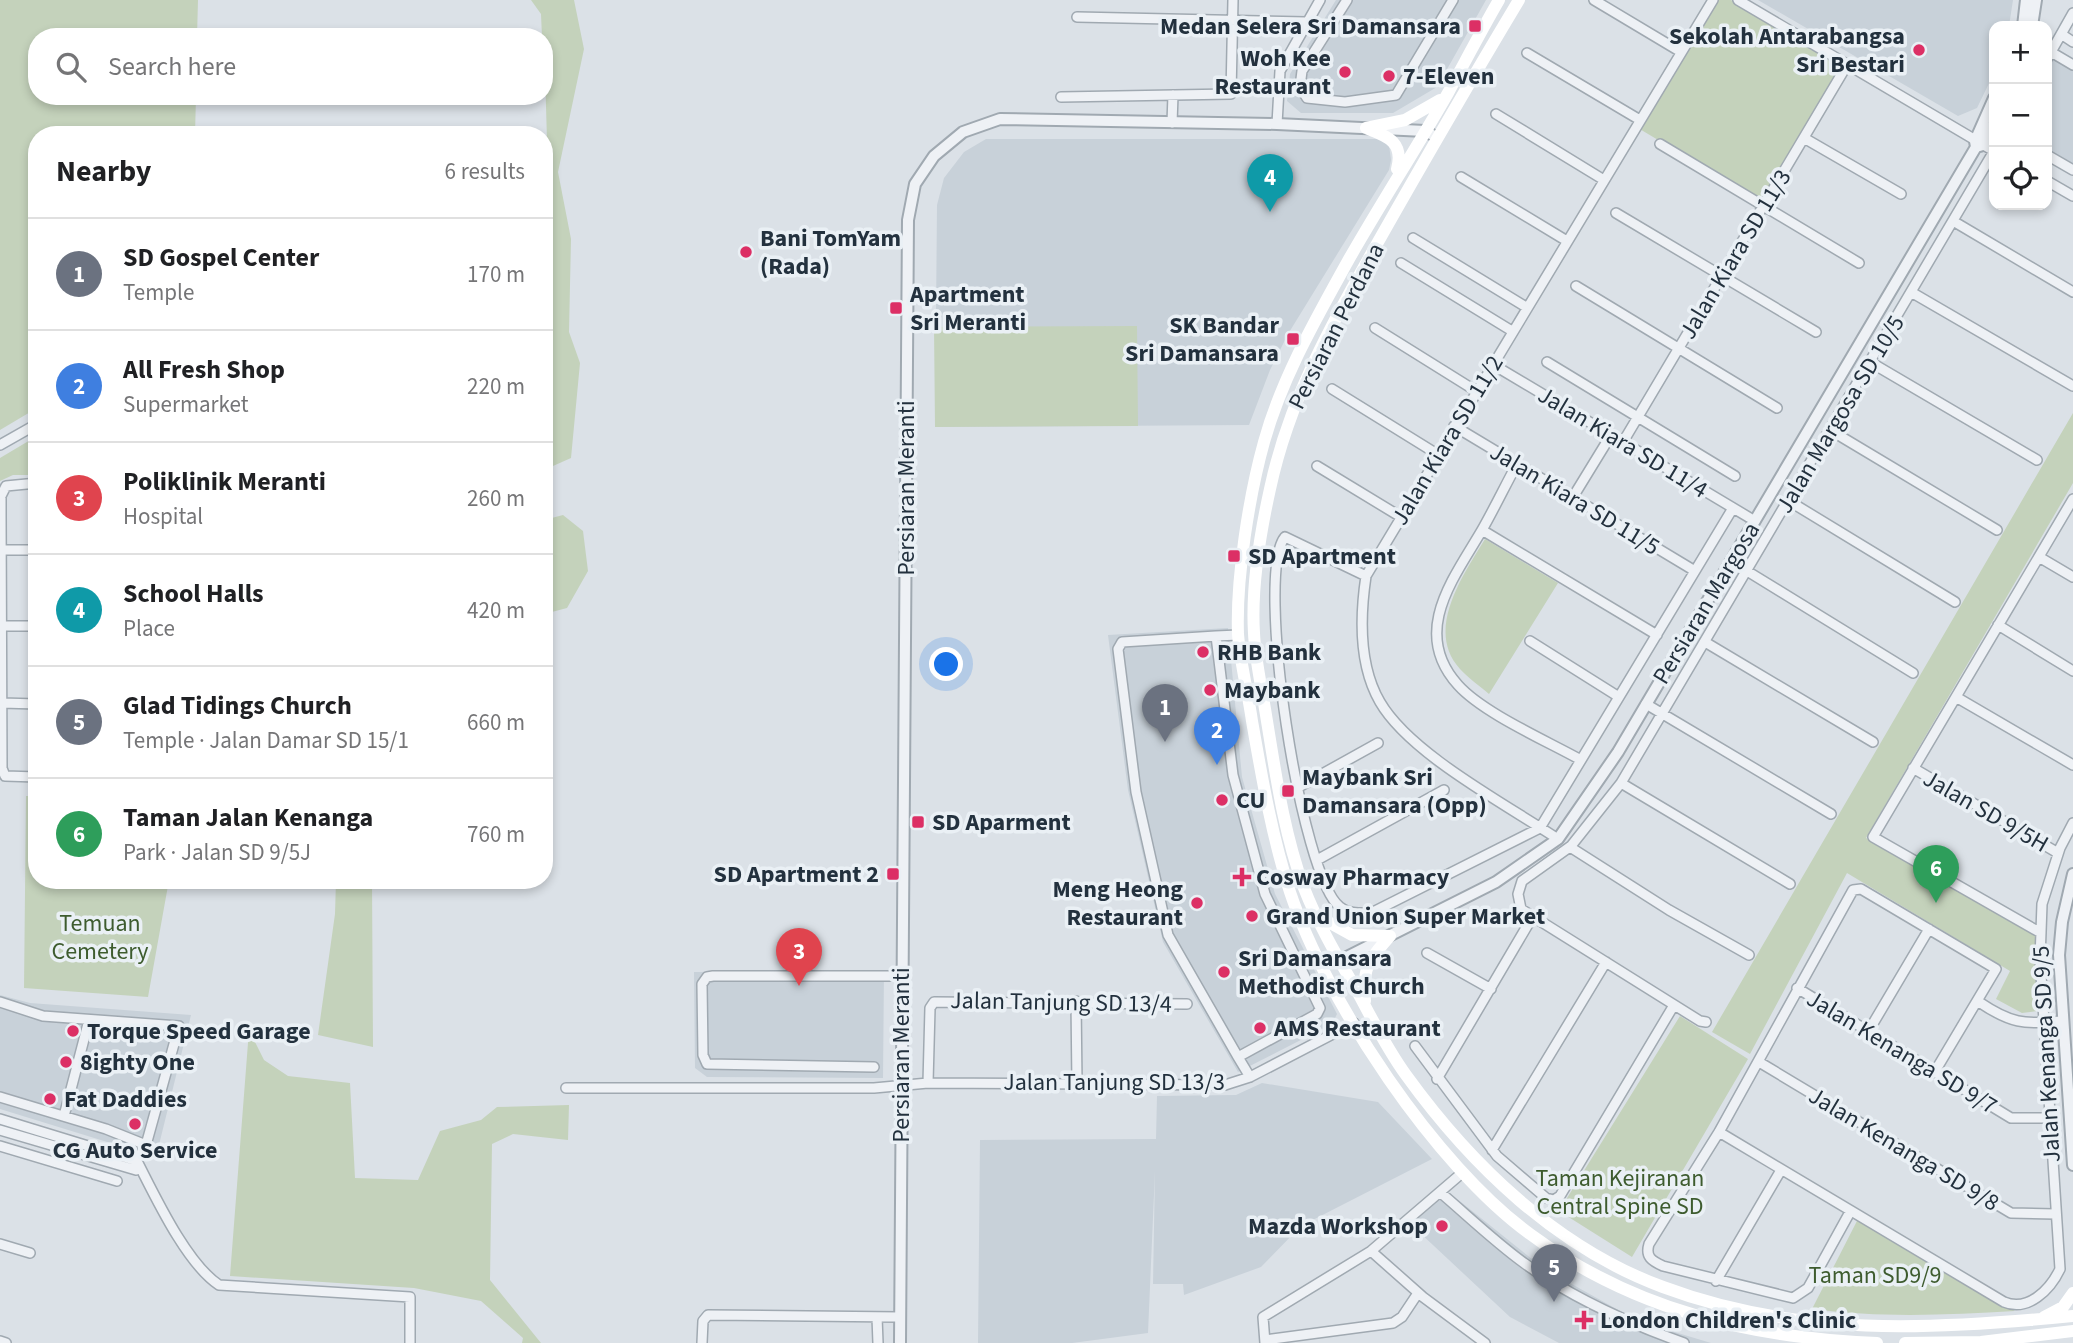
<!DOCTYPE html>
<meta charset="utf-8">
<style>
body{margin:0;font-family:"Source Sans 3",sans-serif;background:#f2f2f2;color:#202124}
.controls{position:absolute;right:21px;top:21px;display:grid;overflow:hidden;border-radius:14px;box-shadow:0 4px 10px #0003}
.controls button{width:63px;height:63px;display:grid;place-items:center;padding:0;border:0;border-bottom:2px solid #e0e0e0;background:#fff;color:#202124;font:35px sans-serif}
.you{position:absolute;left:947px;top:665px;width:24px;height:24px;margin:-18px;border:5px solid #fff;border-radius:50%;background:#1a73e8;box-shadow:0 0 0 10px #1a73e833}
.badge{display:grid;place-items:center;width:46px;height:46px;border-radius:50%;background:#dc2f65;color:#fff;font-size:23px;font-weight:700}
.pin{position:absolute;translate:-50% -58px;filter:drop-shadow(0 2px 4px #0008)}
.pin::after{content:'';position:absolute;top:37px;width:24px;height:21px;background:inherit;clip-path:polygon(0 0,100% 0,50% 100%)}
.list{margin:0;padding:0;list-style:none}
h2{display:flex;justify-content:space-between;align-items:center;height:91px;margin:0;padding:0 28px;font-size:30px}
h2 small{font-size:23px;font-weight:400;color:#757577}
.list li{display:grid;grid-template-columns:46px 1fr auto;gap:21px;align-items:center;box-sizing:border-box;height:112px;padding:0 28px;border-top:2px solid #e0e0e0}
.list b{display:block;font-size:26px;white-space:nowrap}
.list p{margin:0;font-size:23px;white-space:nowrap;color:#757577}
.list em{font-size:23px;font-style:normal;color:#757577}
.icon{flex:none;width:38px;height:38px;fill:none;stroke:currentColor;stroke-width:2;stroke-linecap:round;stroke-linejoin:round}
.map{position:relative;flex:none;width:2073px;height:1343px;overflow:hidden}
.search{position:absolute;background:#fff;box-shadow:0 4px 10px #0003;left:28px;top:28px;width:525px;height:77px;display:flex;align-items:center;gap:18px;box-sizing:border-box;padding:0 24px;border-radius:28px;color:#757577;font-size:26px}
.panel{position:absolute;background:#fff;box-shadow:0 4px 10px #0003;left:28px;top:126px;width:525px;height:763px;border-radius:28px}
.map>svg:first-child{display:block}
.built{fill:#c8d1d9}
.green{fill:#c4d2bb}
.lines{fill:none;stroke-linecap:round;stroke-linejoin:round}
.minor-casing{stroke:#a0a9b1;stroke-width:12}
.tertiary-casing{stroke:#a0a9b1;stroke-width:14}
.minor{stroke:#eef1f5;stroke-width:9}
.tertiary{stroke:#eef1f5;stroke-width:10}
.secondary{stroke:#fff;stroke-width:12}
.poi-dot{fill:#dc2f65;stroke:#eaf0f5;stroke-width:2.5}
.labels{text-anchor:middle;stroke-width:7;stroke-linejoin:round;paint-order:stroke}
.poi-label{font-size:24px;font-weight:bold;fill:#23313e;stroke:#eaf0f5;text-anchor:start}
.street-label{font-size:24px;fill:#23313e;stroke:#eaf0f5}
.park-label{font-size:24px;fill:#3e5c2f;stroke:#eaf0f5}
</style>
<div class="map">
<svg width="2073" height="1343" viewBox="0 0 2073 1343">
<rect width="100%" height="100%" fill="#dbe1e7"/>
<path class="built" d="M1336 0H1486L1437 87 1393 113H1301L1287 101 1290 74Z
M1758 0H2013L2009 26H1994V73L1977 108 1958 116Z
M2059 50 2073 58V169L2047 152V71Z
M986 139H1381L1389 145 1391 160 1389 170 1288 334 1270 370 1249 425 935 427 937 205 944 178 964 152Z
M1228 628 1242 777 1275 894 1337 1014 1332 1024 1238 1072 1163 942 1128 790 1108 635Z
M884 971 883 1078 707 1077 695 1068 694 972Z
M0 995 30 1003 191 1015 156 1157 0 1109Z
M1262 1083 1378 1102 1432 1159 1301 1226 1261 1267 1184 1295 1183 1284H1153L1155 1171 1148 1333 1072 1343H978L980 1140 1156 1139 1157 1096 1236 1095Z
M1441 1186 1543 1268 1638 1321 1711 1343H1559L1510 1317 1403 1217Z"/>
<path class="green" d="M0 0H198L197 37H37V96H196L195 135H37V408L0 430Z
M531 0H574L584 49 558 172 571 239 569 332 580 363 571 458 544 470V356L553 348 544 37H542L541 14Z
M1716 0H1731L1843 67 1762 202 1638 128Z
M1137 326 1138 426 935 427 934 327Z
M2073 413V483L1866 838 2036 936 2037 1011 2022 1013 1996 999 2010 971 1847 873 1750 1054 1712 1032Z
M37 436V475H13L0 481V458Z
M563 515 583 531 588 571 567 608 544 614V520Z
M1485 539 1558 583 1489 694C1480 686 1468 678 1460 669 1424 630 1464 574 1485 539Z
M26 796H37V880H169L148 997 24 988Z
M336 880H372L373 1047 318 1035 335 914Z
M1680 1016 1748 1059 1632 1257 1559 1211Z
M249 1030 264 1060 288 1076 350 1083 355 1178 418 1180 440 1131 481 1120 497 1107 569 1105 568 1140 513 1134 492 1144 490 1280 541 1343H522L523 1338 481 1301 414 1288 230 1276Z
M1858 1219 2015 1311C1946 1315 1881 1318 1812 1309Z"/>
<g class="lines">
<g class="minor-casing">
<path id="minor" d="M1347 0 1302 71 1300 87 1307 98 1345 102 1396 95 1453 0
M1594 0 1681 52
M1738 0 1994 151
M1077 17 1306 22
M2061 34 2073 42
M2051 52 2073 65
M1527 53 1640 120
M2047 59 2073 13
M1061 97 1231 94 1233 0
M1496 114 1604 180
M1172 123 1173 95
M1277 124 1280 71 1320 0
M1804 138 1901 194
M1660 144 1859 263
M2047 155 2073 170
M1461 177 1567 241
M2047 181 2073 196
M1616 213 1816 332
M1953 221 2073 292
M1413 238 1526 307
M1401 263 1512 331
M1576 286 1777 408
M1911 292 2073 386
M1375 328 1476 391
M1547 362 1735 476
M1870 362 2037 460
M1492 364 1755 521
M1332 389 1437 454
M1454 426 1695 571
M1830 430 1997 530
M1623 442 1847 65
M0 445 37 424
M1517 464C1505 486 1494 509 1482 530 1454 578 1410 632 1458 685 1483 713 1547 741 1581 760
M1317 466 1401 517
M37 483 6 486 1 496V516L2 768 5 776 37 777
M1573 497 1611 435
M1789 501 1955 602
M1482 530 1657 635
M1 550H37
M2039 557 2073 577
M1747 571 1913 673
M1366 576 1285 537C1254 573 1301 878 1340 907 1348 914 1361 913 1371 913L1540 828 1733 508
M1998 625 2073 671
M0 626H37
M1216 636 1238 635
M1530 641 1619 697
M1705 642 1873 742
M1956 697 2073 765
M2 703 37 704
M1646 704 1831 814
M1913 768 2058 853
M1621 783 1790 884
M1297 788 1378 743
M1558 839C1507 805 1410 754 1380 702 1359 666 1360 616 1366 576L1713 0
M1570 847 1669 910 1749 955
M1317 860 1444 790
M2041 933 1873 837 2073 499
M1427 953 1491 989
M1797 988 2011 1118H2048
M1076 1001 1077 1083
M0 1002 43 1016 179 1026 146 1145 132 1168
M1979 1002C2010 1023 2024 1025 2061 1021
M1706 1022 1700 1021 1521 909 1518 894 1522 881 1571 846 1621 783 1994 151
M1868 1032 1929 929
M1415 1046 1497 1156 1546 1198 1554 1200 1560 1196 1674 1005
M1238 1057 1317 1014 1320 1008 1265 894 1233 775 1216 636 1122 642 1118 649 1136 792 1168 935 1238 1057 1250 1077
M1759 1062 2011 1213 2055 1214
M874 1067 707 1064 703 1055 702 984 707 977 713 976H901
M1437 1079 1533 916
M928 1083 930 1008 934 1002 1187 1004
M566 1088H874L928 1083 1225 1085 1250 1077 1354 1023
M0 1097 106 1129 146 1145
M64 1116 89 1020
M0 1119 137 1161C155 1196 186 1263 219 1285L410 1297V1343
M0 1130 136 1170
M1719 1132 2004 1302C2028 1312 2050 1290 2060 1269L2040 959 2042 904 2060 848 2073 823
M0 1146 117 1181
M1492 1150 1606 962
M1441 1193C1468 1216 1495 1242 1524 1263 1572 1298 1628 1323 1684 1343
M1850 1212 1808 1288 1793 1298 1663 1266C1652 1261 1645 1257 1649 1244L1719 1132 1853 890 1861 889 1996 969 1934 1073
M0 1244 30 1253
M1371 1251 1423 1297 1485 1343
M1716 1281 1781 1170
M877 1317 878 1343
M1265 1340 1393 1323 1402 1317 1418 1293
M0 1341 6 1343
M702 1343 703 1321 708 1315 899 1317
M1265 1343 1263 1317 1371 1251 1462 1173"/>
</g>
<g class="tertiary-casing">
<path id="tertiary" d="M2023 26 2026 0
M2032 26 2036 0
M1976 147 1983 145 1994 123
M2073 874 2062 922 2059 955 2073 1165
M1339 961 1496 882 1558 839 1618 752 1976 147 1975 141 1994 98
M900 1343 908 220 915 184 934 156 963 132 1000 119 1277 124 1425 131 1431 134"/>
</g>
<use href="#minor" class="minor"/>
<use href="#tertiary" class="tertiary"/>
<path class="secondary" d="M1499 0C1481 31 1465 62 1448 93 1416 149 1381 203 1349 259 1317 317 1282 377 1264 442 1249 496 1236 578 1238 634 1240 662 1248 692 1252 721 1262 778 1272 837 1290 892 1327 1003 1436 1166 1530 1234 1633 1310 1751 1338 1877 1343
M1519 0C1471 80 1424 161 1378 242 1333 321 1289 399 1270 489 1260 534 1251 586 1254 633 1255 658 1261 684 1265 709 1275 769 1283 831 1304 888 1318 924 1338 958 1357 991 1372 1019 1387 1049 1406 1075 1471 1165 1557 1248 1663 1287 1796 1337 1934 1330 2073 1316
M1366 128 1405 120 1440 100
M1368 129C1389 137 1404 143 1397 169
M1314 914 1352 935 1390 936
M1365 1001C1362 967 1369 960 1390 936
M2044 1317 2063 1307 2073 1293
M1905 1343 1981 1342 2073 1331"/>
</g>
<g class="poi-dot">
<rect x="1468" y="19" width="14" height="14" rx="3.5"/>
<circle cx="1919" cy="50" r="7"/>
<circle cx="1345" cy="72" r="7"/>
<circle cx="1389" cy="76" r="7"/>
<circle cx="746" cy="252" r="7"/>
<rect x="889" y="301" width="14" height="14" rx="3.5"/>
<rect x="1286" y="332" width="14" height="14" rx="3.5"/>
<rect x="1227" y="549" width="14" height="14" rx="3.5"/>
<circle cx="1203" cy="652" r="7"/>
<circle cx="1210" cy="690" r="7"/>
<rect x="1281" y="784" width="14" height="14" rx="3.5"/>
<circle cx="1222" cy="800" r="7"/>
<rect x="911" y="815" width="14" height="14" rx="3.5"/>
<rect x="886" y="867" width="14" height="14" rx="3.5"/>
<path d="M1238.5 866.5h7v7h7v7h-7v7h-7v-7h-7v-7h7z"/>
<circle cx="1197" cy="903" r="7"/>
<circle cx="1252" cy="916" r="7"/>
<circle cx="1224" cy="972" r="7"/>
<circle cx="1260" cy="1028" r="7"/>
<circle cx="73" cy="1031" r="7"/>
<circle cx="66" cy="1062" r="7"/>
<circle cx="50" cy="1099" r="7"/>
<circle cx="135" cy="1124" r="7"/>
<circle cx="1442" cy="1226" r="7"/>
<path d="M1580.5 1309.5h7v7h7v7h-7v7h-7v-7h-7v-7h7z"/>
</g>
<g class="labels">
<g class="poi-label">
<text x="1461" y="34" text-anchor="end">Medan Selera Sri Damansara</text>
<text x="1905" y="44" text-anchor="end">Sekolah Antarabangsa<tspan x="1905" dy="28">Sri Bestari</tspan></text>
<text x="1331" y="66" text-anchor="end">Woh Kee<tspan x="1331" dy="28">Restaurant</tspan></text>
<text x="1403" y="84">7-Eleven</text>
<text x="760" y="246">Bani TomYam<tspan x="760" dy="28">(Rada)</tspan></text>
<text x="910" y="302">Apartment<tspan x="910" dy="28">Sri Meranti</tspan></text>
<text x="1279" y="333" text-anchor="end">SK Bandar<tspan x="1279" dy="28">Sri Damansara</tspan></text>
<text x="1248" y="564">SD Apartment</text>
<text x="1217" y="660">RHB Bank</text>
<text x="1224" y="698">Maybank</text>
<text x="1302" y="785">Maybank Sri<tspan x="1302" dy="28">Damansara (Opp)</tspan></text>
<text x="1236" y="808">CU</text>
<text x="932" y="830">SD Aparment</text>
<text x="879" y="882" text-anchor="end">SD Apartment 2</text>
<text x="1256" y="885">Cosway Pharmacy</text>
<text x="1183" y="897" text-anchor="end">Meng Heong<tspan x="1183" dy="28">Restaurant</tspan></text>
<text x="1266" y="924">Grand Union Super Market</text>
<text x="1238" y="966">Sri Damansara<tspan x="1238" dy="28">Methodist Church</tspan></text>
<text x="1274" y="1036">AMS Restaurant</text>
<text x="87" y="1039">Torque Speed Garage</text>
<text x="80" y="1070">8ighty One</text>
<text x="64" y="1107">Fat Daddies</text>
<text x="135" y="1158" text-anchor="middle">CG Auto Service</text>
<text x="1428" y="1234" text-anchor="end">Mazda Workshop</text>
<text x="1600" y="1328">London Children's Clinic</text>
</g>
<g class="street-label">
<text transform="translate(1735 254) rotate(-59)" y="8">Jalan Kiara SD 11/3</text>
<text transform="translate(1336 326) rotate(-63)" y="8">Persiaran Perdana</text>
<text transform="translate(1840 414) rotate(-59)" y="8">Jalan Margosa SD 10/5</text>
<text transform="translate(1447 440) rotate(-59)" y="8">Jalan Kiara SD 11/2</text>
<text transform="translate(1623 442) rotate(31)" y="8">Jalan Kiara SD 11/4</text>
<text transform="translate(906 488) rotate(-90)" y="8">Persiaran Meranti</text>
<text transform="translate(1575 499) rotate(31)" y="8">Jalan Kiara SD 11/5</text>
<text transform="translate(1706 603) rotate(-59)" y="8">Persiaran Margosa</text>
<text transform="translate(1986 811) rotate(30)" y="8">Jalan SD 9/5H</text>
<text transform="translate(1061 1002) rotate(1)" y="8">Jalan Tanjung SD 13/4</text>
<text transform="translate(1902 1052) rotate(31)" y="8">Jalan Kenanga SD 9/7</text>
<text transform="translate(2046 1054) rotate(-93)" y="8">Jalan Kenanga SD 9/5</text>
<text transform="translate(901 1055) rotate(-90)" y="8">Persiaran Meranti</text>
<text x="1114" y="1090">Jalan Tanjung SD 13/3</text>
<text transform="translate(1904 1149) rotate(31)" y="8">Jalan Kenanga SD 9/8</text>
</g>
<g class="park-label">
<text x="100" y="931">Temuan<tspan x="100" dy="28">Cemetery</tspan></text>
<text x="1620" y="1186">Taman Kejiranan<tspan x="1620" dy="28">Central Spine SD</tspan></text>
<text x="1875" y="1283">Taman SD9/9</text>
</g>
</g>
</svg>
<div class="controls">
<button>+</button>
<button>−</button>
<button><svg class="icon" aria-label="locate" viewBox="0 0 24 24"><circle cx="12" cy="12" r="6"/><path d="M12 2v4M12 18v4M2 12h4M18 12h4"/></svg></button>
</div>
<div class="you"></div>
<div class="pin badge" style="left:1165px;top:742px;background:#6b7280">1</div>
<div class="pin badge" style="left:1217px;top:765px;background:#3f7fe0">2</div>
<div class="pin badge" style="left:799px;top:986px;background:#e0444e">3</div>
<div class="pin badge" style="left:1270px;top:212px;background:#0f9aa8">4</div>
<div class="pin badge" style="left:1554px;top:1302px;background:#6b7280">5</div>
<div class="pin badge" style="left:1936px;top:903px;background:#2e9e5b">6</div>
<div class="search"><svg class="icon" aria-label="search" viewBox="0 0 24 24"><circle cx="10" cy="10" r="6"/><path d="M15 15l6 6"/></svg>Search here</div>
<section class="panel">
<h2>Nearby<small>6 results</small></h2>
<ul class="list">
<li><span class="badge" style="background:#6b7280">1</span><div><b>SD Gospel Center</b><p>Temple</p></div><em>170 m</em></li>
<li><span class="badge" style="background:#3f7fe0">2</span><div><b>All Fresh Shop</b><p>Supermarket</p></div><em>220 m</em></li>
<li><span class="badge" style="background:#e0444e">3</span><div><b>Poliklinik Meranti</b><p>Hospital</p></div><em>260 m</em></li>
<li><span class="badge" style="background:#0f9aa8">4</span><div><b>School Halls</b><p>Place</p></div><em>420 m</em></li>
<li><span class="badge" style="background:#6b7280">5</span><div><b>Glad Tidings Church</b><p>Temple · Jalan Damar SD 15/1</p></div><em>660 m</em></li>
<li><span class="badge" style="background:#2e9e5b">6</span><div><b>Taman Jalan Kenanga</b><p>Park · Jalan SD 9/5J</p></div><em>760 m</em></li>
</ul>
</section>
</div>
